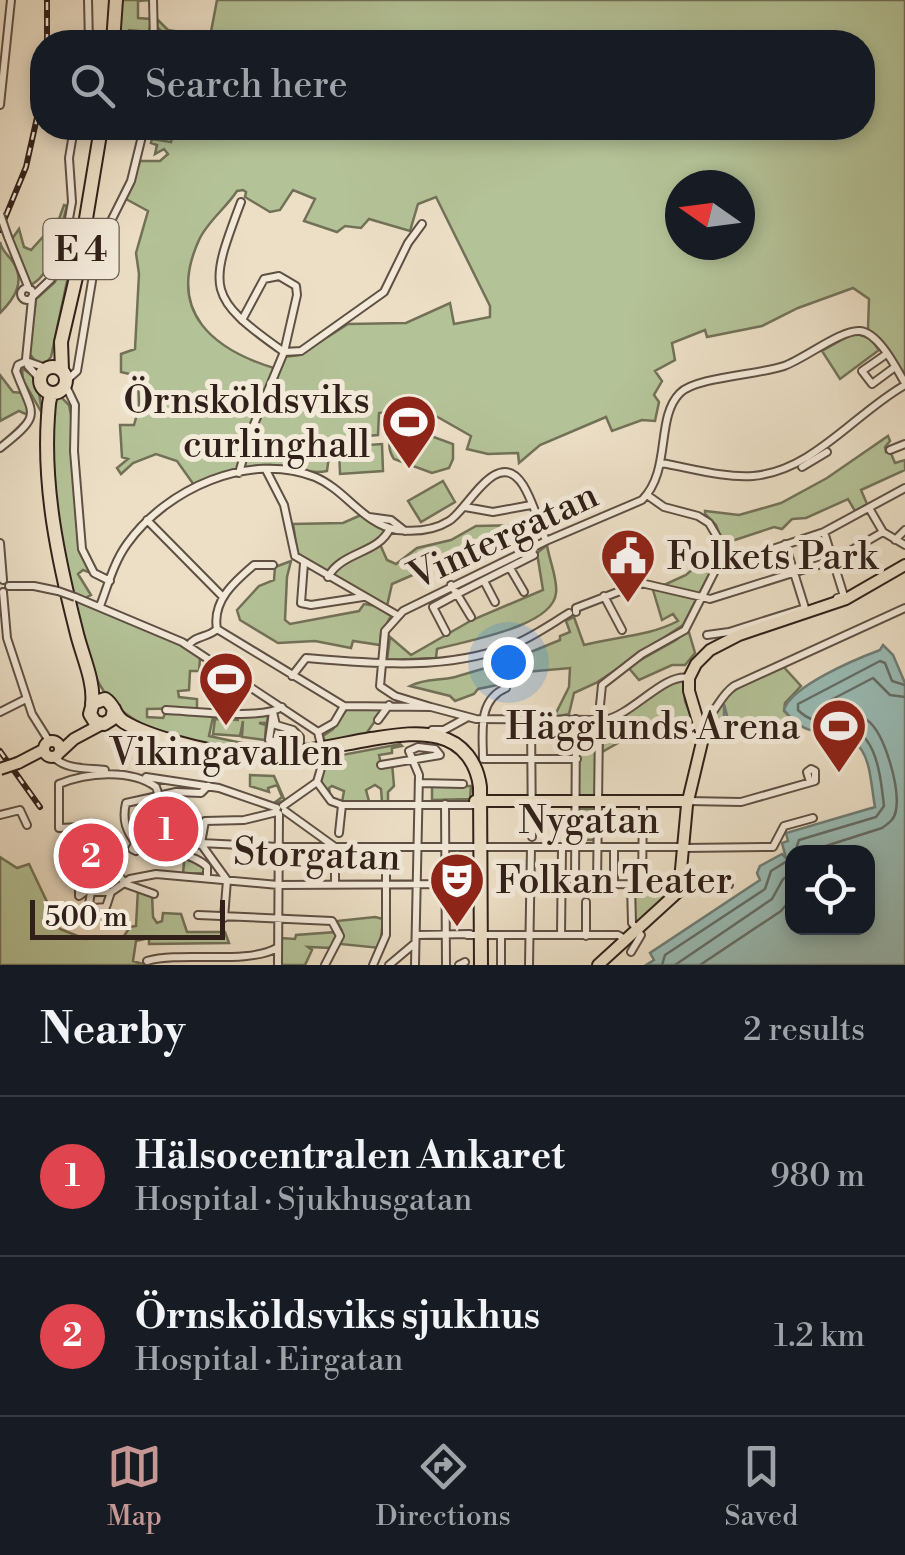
<!DOCTYPE html>
<meta charset="utf-8">
<style>
body{margin:0;font-family:"Libre Bodoni",serif;background:#20242c;color:#f1f3f6}
.controls{position:absolute;right:30px;bottom:30px;display:grid;overflow:hidden;border-radius:20px;box-shadow:0 5px 15px #0003}
.controls button{width:90px;height:90px;display:grid;place-items:center;padding:0;border:0;border-bottom:2px solid #363941;background:#171b24;color:#f1f3f6;font:50px sans-serif}
.compass{position:absolute;left:665px;top:170px;width:90px;height:90px;border-radius:50%;background:#171b24;box-shadow:0 5px 15px #0003;rotate:284deg}
.scale{position:absolute;left:30px;bottom:25px;width:195px;box-sizing:border-box;padding-left:10px;border:5px solid #302019;border-top:0;font-size:28px;line-height:35px;white-space:nowrap;color:#302019;-webkit-text-stroke:8px #f3eada;paint-order:stroke}
.you{position:absolute;left:508px;top:662px;width:35px;height:35px;margin:-25px;border:8px solid #fff;border-radius:50%;background:#1a73e8;box-shadow:0 0 0 15px #1a73e833}
.badge{display:grid;place-items:center;width:65px;height:65px;border-radius:50%;background:#c59692;color:#fff;font-size:32px;font-weight:700}
.pin{position:absolute;translate:-50% -50%;border:5px solid #fff;box-shadow:0 2px 10px #0006}
.list{margin:0;padding:0;list-style:none}
h2{display:flex;justify-content:space-between;align-items:center;height:130px;margin:0;padding:0 40px;font-size:42px}
h2 small{font-size:32px;font-weight:400;color:#9ea1a6}
.list li{display:grid;grid-template-columns:65px 1fr auto;gap:30px;align-items:center;box-sizing:border-box;height:160px;padding:0 40px;border-top:2px solid #363941}
.list b{display:block;font-size:38px;white-space:nowrap}
.list p{margin:0;font-size:32px;white-space:nowrap;color:#9ea1a6}
.list em{font-size:32px;font-style:normal;color:#9ea1a6}
.icon{flex:none;width:55px;height:55px;fill:none;stroke:currentColor;stroke-width:2;stroke-linecap:round;stroke-linejoin:round}
.map{position:relative;flex:none;width:905px;height:965px;overflow:hidden}
.search{position:absolute;background:#171b24;box-shadow:0 5px 15px #0003;left:30px;right:30px;top:30px;height:110px;display:flex;align-items:center;gap:25px;box-sizing:border-box;padding:0 35px;border-radius:40px;color:#9ea1a6;font-size:38px}
.sheet{height:450px;background:#171b24}
nav{display:flex;justify-content:space-around;align-items:center;box-sizing:border-box;height:140px;border-top:2px solid #363941;background:#171b24;font-size:28px;color:#9ea1a6}
nav a{display:grid;justify-items:center;gap:5px}
nav .on{color:#c59692}
.map>svg:first-child{display:block}
.green{fill:#b4c297;stroke:#727158;stroke-width:2.5;fill-rule:evenodd}
.water{fill:#99bcb6;stroke:#6f7e77;stroke-width:2.5;fill-rule:evenodd}
.lines{fill:none;stroke-linecap:round;stroke-linejoin:round}
.shore{stroke:#646e68;stroke-width:2.5}
.minor-casing{stroke:#5f5044;stroke-width:10}
.major-casing{stroke:#302019;stroke-width:14}
.highway-casing{stroke:#302019;stroke-width:16}
.minor{stroke:#f3eada;stroke-width:6}
.major{stroke:#ecdfc6;stroke-width:10}
.highway{stroke:#ecdfc6;stroke-width:12}
.rail-casing{stroke:#302019;stroke-width:6}
.rail{stroke:#f3eada;stroke-width:2.5;stroke-dasharray:8;stroke-linecap:butt}
.minor-bridge-casing{stroke:#5f5044;stroke-width:10;stroke-linecap:butt}
.major-bridge-casing{stroke:#302019;stroke-width:14;stroke-linecap:butt}
.minor-bridge{stroke:#f3eada;stroke-width:6}
.major-bridge{stroke:#ecdfc6;stroke-width:10}
.labels{text-anchor:middle;stroke-width:10;stroke-linejoin:round;paint-order:stroke}
.shield{fill:#f3eada;stroke:#6a5d53;stroke-width:2.5}
.shield-label{font-size:35px;font-weight:bold;fill:#302019}
.poi-label{font-size:38px;fill:#302019;stroke:#f3eada;text-anchor:end}
.street-label{font-size:38px;fill:#302019;stroke:#f3eada}
</style>
<div class="map">
<svg width="905" height="965" viewBox="0 0 905 965">
<rect width="100%" height="100%" fill="#ecdfc6"/>
<filter id="stains"><feTurbulence type="fractalNoise" baseFrequency=".002" numOctaves="4"/><feColorMatrix values="0 0 0 0 .2 0 0 0 0 .09 0 0 0 0 .02 0 0 0 .5 -.17"/></filter>
<radialGradient id="worn" r=".72"><stop offset=".6" stop-color="#630" stop-opacity="0"/><stop offset="1" stop-color="#630" stop-opacity=".3"/></radialGradient>
<path class="green" d="M122 0H151L138 1V18L151 19 149 32 129 30 127 42H119Z
M217 0H905V374L868 329 869 299 853 288 798 308 762 326 707 337 705 330 672 343 675 360 655 371 662 381 654 395 659 402 655 421 642 420 612 431 606 417 540 445 519 463 518 453 488 454 467 449 471 436 420 407 379 413 378 435 342 438 329 456 327 471C308 475 291 465 272 465 243 464 219 475 194 485L177 461 156 454 133 463 121 474 117 468 128 459 122 457 120 425H134L139 407 138 376 121 372V354L135 349 139 274 136 253 148 211 126 199 140 161H160L168 154 164 149 155 154 157 145 151 143 152 139 171 142 174 128H862V42H204L167 36 157 42 163 33 157 27V19L168 30 210 37ZM680 185H740V245H680ZM243 190 246 192 245 197 270 212 280 210 293 190 315 199 304 221 337 232 345 226 361 228 369 219 410 231 418 204 436 197 490 306V317L454 324 450 303 406 323 348 324 299 355 284 357 277 369C213 350 166 312 199 240 207 222 226 208 237 191Z
M64 205 67 206C60 229 54 275 30 285L12 239 19 229 24 247 31 250 59 219Z
M0 242C3 253 7 253 13 262 26 282 14 299 0 313Z
M69 249 73 253 51 357 45 364 36 362 29 353 36 299 55 282Z
M854 333 870 338 879 350 840 379 822 351Z
M22 368 36 378 43 415 23 380Z
M0 375 13 392 22 393 28 406V415L19 411 0 421Z
M60 396 69 405 71 415 78 542 81 555 91 573 83 570 78 574 91 595 85 598 70 592 52 484 54 398Z
M401 425 453 444V459L449 468 432 473 394 459C385 445 390 437 401 425Z
M888 436 890 441 885 447 886 452 890 451 895 463 905 460V470L861 490 867 504 855 511 848 499 806 518 792 519 782 529 774 527 723 544 716 525 705 514V511L739 515 781 503 827 478Z
M382 444 383 471 340 474 339 447Z
M443 481 455 502 421 522 408 501Z
M361 515 386 530 379 542 387 560 396 564 417 548 451 540 476 526 519 525 521 528 392 584 387 606 298 556 293 524 343 523Z
M547 545C549 560 558 579 556 593 553 627 465 641 437 649L436 658 387 660 390 637 411 655 472 620 543 590 537 553Z
M715 550V563L683 625 596 683 574 693 569 714 554 717 569 687 570 668 514 673 512 682 478 689 474 694 455 701 450 696 410 686C426 678 438 681 455 677 492 667 525 655 560 640V636L570 632 566 621 574 617 584 645C617 636 647 637 678 621L673 614 662 620 653 590 686 575Z
M291 561 287 577 285 620 290 624 359 611 364 604 377 606 391 616 381 634 380 645 353 641 351 648 315 641 278 643 240 620 237 610 259 586 274 580 275 567Z
M72 599 181 644 200 658 199 671H190L189 690 178 691 179 697 197 699V708L147 709V717L163 718 166 712 268 716 267 723H259L266 725 265 740 242 737 243 721 240 736 213 734 215 719 239 720 213 717 209 736 242 743V749C188 743 118 731 95 675 85 651 80 624 72 599Z
M688 629 695 653 685 665H672L639 680 628 667 676 640Z
M781 664 801 686 785 703 784 711 792 719 790 723 796 722 800 727C780 751 733 736 706 729 719 693 748 681 781 664Z
M684 678 685 701 696 729 639 731 602 752 603 725 674 679Z
M384 708 368 731 370 734 329 743 324 740 323 736 333 729 347 709Z
M578 720 596 724V797L578 798Z
M400 744 402 746 392 748V753L379 755 381 764 392 763 394 786 388 792V801L382 802 381 789 375 785 366 790 369 801 342 802 344 791 332 786 329 788 330 795 321 783 326 758Z
M250 775 274 776 285 801 274 803 282 797 277 785 268 788 269 792 250 786Z
M432 786H471L470 799 432 800Z
M578 809H596V840H578Z
M164 849 195 859 205 868V873L183 874 184 862 167 854 160 861 157 857Z
M0 857 17 868 29 864 60 929 85 939 124 936 130 927 136 926 138 889 152 894 153 917 157 923 162 921 163 913 181 914 187 932H225L229 943 149 944V938L136 941 133 961 146 965H0Z
M634 887H675L678 889 634 925Z
M375 917 383 919 380 948 340 944 342 931 337 921Z
M337 932 331 948 308 947 312 950 305 965H280L281 938 295 939 296 935Z"/>
<path class="water" d="M883 645 893 655 905 683V965H646L654 960 650 953 760 880 757 873 760 866 782 854 786 858 782 843 788 841 786 833 875 807C868 767 872 736 824 732 812 731 805 730 796 722 767 737 753 742 724 721V704L729 723C753 736 772 736 793 720L784 710C791 686 856 659 880 650ZM868 852V928H792V852Z"/>
<g class="lines">
<path class="shore" d="M795 852 799 840 876 817 884 806C880 773 877 727 836 723 819 721 810 722 798 710V704L880 661 885 663 892 681 905 685
M807 852 882 828C889 823 895 819 896 810 900 788 885 733 867 720 856 712 842 711 829 709L827 702 873 678 890 695 905 697
M662 965 665 955 765 889 771 871 792 858
M675 965 772 899 783 879 792 874
M700 965 781 911 792 898"/>
<g class="minor-casing">
<path id="minor" d="M88 0 89 42
M153 0 154 42
M0 105 11 0
M241 202C208 289 206 297 284 352
M8 237 29 289
M21 294a6 6 0 1 1 12 0a6 6 0 1 1-12 0Z
M32 297 51 279 64 246 72 202 69 158 74 128
M32 299 26 359 28 366 39 378
M284 352 301 351 384 292 408 243 422 224
M885 355 862 371 872 384 895 367
M29 362 46 368
M66 381 77 371 96 257 107 229 131 181 144 128
M65 384 75 405 74 451 82 549 94 573 110 581
M0 448C44 413 33 417 16 371L18 365 27 361
M890 450 905 444
M661 463C691 468 723 478 753 476 813 471 855 413 905 385
M802 467 827 452
M266 470 284 505 295 556 397 615
M239 473 250 434 284 352 297 295 296 286 279 276 264 279 242 320
M465 507 493 512 531 505
M869 508 883 532 905 545
M369 517 391 520 405 531
M147 520 223 597
M824 532 844 596 837 598
M895 540 905 530
M0 543 3 580
M785 544 805 608
M304 563 301 603 311 605 363 597
M273 565H254C234 582 212 601 217 629L344 706 431 707 476 719 595 720
M718 567 824 532 905 488
M510 568 524 592
M328 577C342 551 379 554 390 528
M484 581 495 602
M451 585 457 594 534 555
M9 586H34L58 591
M3 592 7 638 32 714 49 741
M604 596 622 630
M75 597 182 642 318 732 324 758 317 782 283 806
M100 606C108 585 114 562 127 544 166 489 249 451 315 477 346 490 363 524 397 530 415 532 433 531 449 521 468 510 497 445 523 485 533 501 539 523 546 541
M433 607 457 594 471 617
M433 607 446 632
M576 612V608L641 583 710 599 834 560 883 532
M707 635 729 632 802 609
M188 646C195 635 208 638 217 629
M292 676 306 658C375 664 449 671 515 644 534 636 551 624 569 613
M506 688C477 700 483 733 483 759H577
M431 707 395 696 380 686 385 631 403 611 546 541 642 500C672 470 655 418 680 393 696 377 758 375 784 366 804 359 842 329 860 331 879 333 896 368 905 383
M166 710C193 711 261 720 282 707
M0 712 26 699
M273 712 276 725 293 730 292 744 269 740Z
M599 715 602 685 642 654 685 630 720 561 719 540 709 523 698 516 664 507 647 495
M531 719 532 837
M378 720 389 705
M604 720C633 715 663 673 689 678
M599 724 597 884 729 885
M432 730H444L466 718
M318 732 334 723 344 706
M685 733C692 724 698 726 706 719 718 709 720 696 734 686L905 608
M292 744 300 742V737L294 731
M54 757C65 770 89 768 105 770
M381 765 440 755 435 749 418 747 409 751 419 775 415 965
M146 777 219 788 277 808
M317 782 331 801 342 805
M419 783 463 784
M688 801 741 802 815 781V771L811 769 807 772 810 782
M445 804 446 965
M342 805H476
M285 811 335 847V884
M159 812 162 815 163 835
M0 815 20 810 27 825
M339 833 342 805
M84 835 92 838 84 837V827L59 828V784C86 773 130 768 156 787L161 802C160 811 154 816 152 825 146 851 194 851 207 867V878
M153 836 137 845C126 831 122 820 126 803L176 792 201 793 208 786
M154 837 201 845
M201 843 279 847H684
M201 843 205 821 244 820 277 812
M135 844 139 847 136 851 132 849Z
M201 844 227 880 224 918
M684 848 773 847 784 826 813 818
M112 877H120L126 884 154 894
M614 884V847
M575 885 576 719
M631 885 632 923 641 935 631 952
M642 885 643 802
M86 891 79 896V885L91 886V892
M111 892 106 907 94 908 89 904 91 892H111L130 879 156 874 278 885 467 884
M198 915 332 921 340 936 325 965
M417 935 470 934
M467 935H618L625 939
M561 935 562 847
M586 936V902
M147 961C182 951 246 965 277 948
M278 965 279 814
M373 965 386 935V847
M389 965 414 944
M459 965 465 962
M501 965V935
M529 965 531 847"/>
</g>
<g class="major-casing">
<path id="major" d="M44 749a8 8 0 1 1 16 0a8 8 0 1 1-16 0Z
M60 752 74 739 102 724
M18 763 43 750
M475 801H688
M598 965 679 891 687 805 703 738 689 691V678L696 664 710 650 739 635 846 599 905 565"/>
</g>
<g class="highway-casing">
<path id="highway" d="M113 42 116 0
M40 380a13 13 0 1 1 26 0a13 13 0 1 1-26 0Z
M62 370 61 342 77 273 101 128
M52 393C48 401 49 407 48 416 43 488 58 559 76 630 81 653 95 681 92 704
M114 709 112 719 104 724 95 722 90 714 93 703 105 699C115 705 114 716 124 722 149 737 204 751 234 754 280 759 325 747 371 739 392 736 417 731 439 737 463 743 477 763 480 787L481 965"/>
</g>
<use href="#minor" class="minor"/>
<use href="#major" class="major"/>
<use href="#highway" class="highway"/>
<g class="rail-casing">
<path id="rail" d="M47 42V0
M0 230 26 167 42 95
M0 751 40 807"/>
</g>
<use href="#rail" class="rail"/>
<g class="minor-bridge-casing">
<path id="minor-bridge" d="M0 214 8 237
M58 591 75 597"/>
</g>
<g class="major-bridge-casing">
<path id="major-bridge" d="M0 769 18 763"/>
</g>
<use href="#minor-bridge" class="minor-bridge"/>
<use href="#major-bridge" class="major-bridge"/>
</g>
<defs>
<g id="stadium-pin" transform="scale(2.875)"><path d="M0 17L-7.5 6A9.5 9.5 0 1 1 7.5 6Z" fill="#8f2418" stroke="#f3eada"/><path d="M0-5a6.5 5 0 1 0 0 10a6.5 5 0 1 0 0-10ZM-3.5-1.8h7v3.6h-7Z" fill="#fff"/></g>
<g id="civic-pin" transform="scale(2.875)"><path d="M0 17L-7.5 6A9.5 9.5 0 1 1 7.5 6Z" fill="#8f2418" stroke="#f3eada"/><path d="M-.6-6.5H3V-4.5H.6V-3L4-1V1h2V6H-6V1h2V-1L-.6-3ZM-1.2 2.5V6h2.4V2.5Z" fill="#fff"/></g>
<g id="theatre-pin" transform="scale(2.875)"><path d="M0 17L-7.5 6A9.5 9.5 0 1 1 7.5 6Z" fill="#8f2418" stroke="#f3eada"/><path d="M-5-5.5Q0-4 5-5.5V0Q5 5 0 6Q-5 5-5 0ZM-3.3-2.5H-1v1.5H-3.3ZM1-2.5H3.3v1.5H1ZM-2.8 1Q0 5.5 2.8 1Z" fill="#fff"/></g>
</defs>
<g fill-rule="evenodd">
<use href="#stadium-pin" x="409" y="422"/>
<use href="#civic-pin" x="628" y="556"/>
<use href="#stadium-pin" x="226" y="679"/>
<use href="#stadium-pin" x="839" y="726"/>
<use href="#theatre-pin" x="457" y="880"/>
</g>
<g class="labels">
<rect class="shield" x="43.5" y="219" width="75" height="60" rx="8"/>
<g class="shield-label">
<text x="81" y="261">E 4</text>
</g>
<g class="poi-label">
<text x="370" y="413">Örnsköldsviks<tspan x="370" dy="44">curlinghall</tspan></text>
<text x="667" y="569" text-anchor="start">Folkets Park</text>
<text x="800" y="739">Hägglunds Arena</text>
<text x="226" y="765" text-anchor="middle">Vikingavallen</text>
<text x="496" y="893" text-anchor="start">Folkan Teater</text>
</g>
<g class="street-label">
<text transform="translate(503 535) rotate(-25)" y="13">Vintergatan</text>
<text x="589" y="833">Nygatan</text>
<text transform="translate(317 854) rotate(2)" y="13">Storgatan</text>
</g>
</g>
<rect width="100%" height="100%" filter="url(#stains)"/>
<rect width="100%" height="100%" fill="url(#worn)"/>
</svg>
<div class="controls">
<button><svg class="icon" aria-label="locate" viewBox="0 0 24 24"><circle cx="12" cy="12" r="6"/><path d="M12 2v4M12 18v4M2 12h4M18 12h4"/></svg></button>
</div>
<svg class="compass" viewBox="-18 -18 36 36"><path d="M0-13l5 13h-10z" fill="#e53935"/><path d="M0 13l5-13h-10z" fill="#9ea1a6"/></svg>
<div class="scale">500 m</div>
<div class="you"></div>
<div class="pin badge" style="left:166px;top:829px;background:#e0444e">1</div>
<div class="pin badge" style="left:91px;top:856px;background:#e0444e">2</div>
<div class="search"><svg class="icon" aria-label="search" viewBox="0 0 24 24"><circle cx="10" cy="10" r="6"/><path d="M15 15l6 6"/></svg>Search here</div>
</div>
<section class="sheet">
<h2>Nearby<small>2 results</small></h2>
<ul class="list">
<li><span class="badge" style="background:#e0444e">1</span><div><b>Hälsocentralen Ankaret</b><p>Hospital · Sjukhusgatan</p></div><em>980 m</em></li>
<li><span class="badge" style="background:#e0444e">2</span><div><b>Örnsköldsviks sjukhus</b><p>Hospital · Eirgatan</p></div><em>1.2 km</em></li>
</ul>
</section>
<nav>
<a class="on"><svg class="icon" aria-label="map" viewBox="0 0 24 24"><path d="M3 6l6-2 6 2 6-2v14l-6 2-6-2-6 2zM9 4v14M15 6v14"/></svg>Map</a>
<a><svg class="icon" aria-label="directions" viewBox="0 0 24 24"><path d="M12 3l9 9-9 9-9-9zM9 14v-3h6M13 9l2 2-2 2"/></svg>Directions</a>
<a><svg class="icon" aria-label="saved" viewBox="0 0 24 24"><path d="M7 4h10v16l-5-4-5 4z"/></svg>Saved</a>
</nav>
